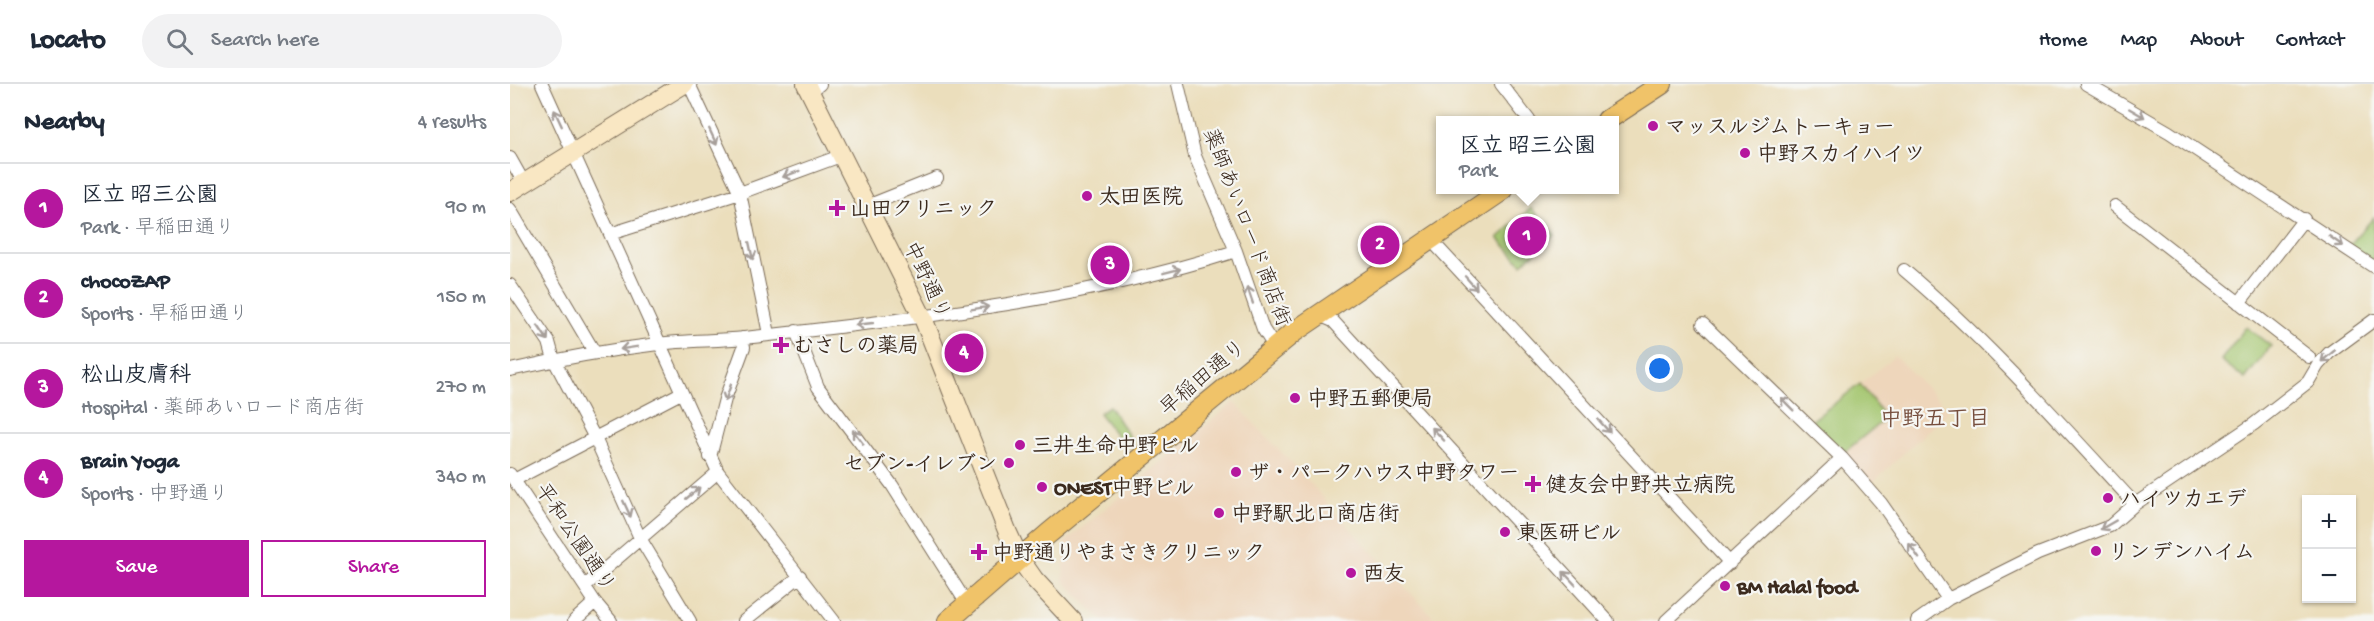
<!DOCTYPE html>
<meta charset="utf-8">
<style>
body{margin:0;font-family:"Gochi Hand","Klee One",sans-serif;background:#f2f2f3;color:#1f2937}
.controls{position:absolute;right:18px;bottom:18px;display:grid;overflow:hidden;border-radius:0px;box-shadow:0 2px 4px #0004}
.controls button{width:54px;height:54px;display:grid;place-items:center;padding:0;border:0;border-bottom:2px solid #e0e1e3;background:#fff;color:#1f2937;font:30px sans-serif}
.you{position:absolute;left:1150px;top:285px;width:21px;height:21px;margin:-15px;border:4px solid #fff;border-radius:50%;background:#1a73e8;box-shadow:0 0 0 9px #1a73e833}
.badge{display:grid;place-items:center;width:39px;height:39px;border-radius:50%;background:#b5179e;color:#fff;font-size:20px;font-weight:700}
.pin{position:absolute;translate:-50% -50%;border:3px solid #fff;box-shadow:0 2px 6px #0006}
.popup{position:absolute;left:926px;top:32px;width:183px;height:78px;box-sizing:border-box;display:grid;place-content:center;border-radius:0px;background:#fff;filter:drop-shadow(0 2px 4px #0005);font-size:20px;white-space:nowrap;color:#747a83}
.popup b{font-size:22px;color:#1f2937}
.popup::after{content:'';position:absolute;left:50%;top:100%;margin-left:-12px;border:12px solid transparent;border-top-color:#fff}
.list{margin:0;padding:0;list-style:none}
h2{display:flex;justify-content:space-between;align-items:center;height:78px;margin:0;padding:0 24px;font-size:26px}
h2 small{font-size:20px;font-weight:400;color:#747a83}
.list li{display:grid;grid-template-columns:39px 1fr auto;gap:18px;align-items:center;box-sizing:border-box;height:90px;padding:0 24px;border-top:2px solid #e0e1e3}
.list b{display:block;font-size:22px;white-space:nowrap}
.list p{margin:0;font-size:20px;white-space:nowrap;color:#747a83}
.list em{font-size:20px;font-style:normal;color:#747a83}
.actions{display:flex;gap:12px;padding:18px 24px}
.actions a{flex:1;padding:14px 0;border:2px solid #b5179e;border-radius:0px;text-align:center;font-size:21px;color:#b5179e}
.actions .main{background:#b5179e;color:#fff}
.icon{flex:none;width:33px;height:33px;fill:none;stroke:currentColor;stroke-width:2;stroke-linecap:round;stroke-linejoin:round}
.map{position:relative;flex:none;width:1864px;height:537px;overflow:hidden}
header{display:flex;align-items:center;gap:36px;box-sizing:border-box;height:84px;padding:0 30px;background:#fff;border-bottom:2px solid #e0e1e3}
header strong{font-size:28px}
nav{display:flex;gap:33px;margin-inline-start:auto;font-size:21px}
.search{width:420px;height:54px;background:#f2f2f3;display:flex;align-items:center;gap:15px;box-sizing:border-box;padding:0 21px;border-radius:33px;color:#747a83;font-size:22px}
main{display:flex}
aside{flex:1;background:#fff}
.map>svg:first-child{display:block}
.built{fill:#eed6bb}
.green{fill:#a4c66f;stroke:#707846;stroke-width:1.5}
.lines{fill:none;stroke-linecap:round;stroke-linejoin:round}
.street-casing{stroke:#796955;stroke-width:14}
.secondary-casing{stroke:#796955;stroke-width:20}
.primary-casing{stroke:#796955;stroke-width:22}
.street{stroke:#fff;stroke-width:12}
.secondary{stroke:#f9e7c3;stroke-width:18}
.primary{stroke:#f0c369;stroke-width:20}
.oneway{stroke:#a79f9a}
.poi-dot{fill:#b5179e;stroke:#f6f6f2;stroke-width:2}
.labels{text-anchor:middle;stroke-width:4.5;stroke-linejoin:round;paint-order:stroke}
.poi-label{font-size:21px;font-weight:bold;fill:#3b2a1e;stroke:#f6f6f2;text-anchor:start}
.street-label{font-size:21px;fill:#3b2a1e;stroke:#f6f6f2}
.neighbourhood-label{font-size:22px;font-weight:bold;fill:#774f3e;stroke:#f6f6f2}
</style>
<header>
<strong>Locato</strong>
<div class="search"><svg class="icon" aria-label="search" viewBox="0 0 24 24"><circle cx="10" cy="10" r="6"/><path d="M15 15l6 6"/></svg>Search here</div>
<nav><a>Home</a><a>Map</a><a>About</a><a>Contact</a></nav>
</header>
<main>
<aside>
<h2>Nearby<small>4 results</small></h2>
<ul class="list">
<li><span class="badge">1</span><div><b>区立 昭三公園</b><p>Park · 早稲田通り</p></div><em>90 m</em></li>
<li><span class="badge">2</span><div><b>chocoZAP</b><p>Sports · 早稲田通り</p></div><em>150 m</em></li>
<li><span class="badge">3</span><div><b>松山皮膚科</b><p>Hospital · 薬師あいロード商店街</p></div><em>270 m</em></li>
<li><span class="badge">4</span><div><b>Brain Yoga</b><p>Sports · 中野通り</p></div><em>340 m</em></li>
</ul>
<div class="actions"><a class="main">Save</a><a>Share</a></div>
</aside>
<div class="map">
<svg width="1864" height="537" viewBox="0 0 1864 537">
<rect width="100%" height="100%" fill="#f6f6f2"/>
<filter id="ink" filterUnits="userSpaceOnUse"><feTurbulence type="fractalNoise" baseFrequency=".0167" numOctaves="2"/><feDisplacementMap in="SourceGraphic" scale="12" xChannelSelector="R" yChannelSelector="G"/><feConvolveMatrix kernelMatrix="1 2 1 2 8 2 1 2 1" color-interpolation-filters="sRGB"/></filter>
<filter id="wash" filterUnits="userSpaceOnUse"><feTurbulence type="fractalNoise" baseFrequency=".008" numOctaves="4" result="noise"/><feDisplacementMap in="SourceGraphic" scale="24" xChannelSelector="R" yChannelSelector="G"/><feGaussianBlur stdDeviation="1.35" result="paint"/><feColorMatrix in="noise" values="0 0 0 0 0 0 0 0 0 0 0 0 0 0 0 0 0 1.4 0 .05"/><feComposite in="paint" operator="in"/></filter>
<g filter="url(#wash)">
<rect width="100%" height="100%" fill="#ebdebc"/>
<path class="built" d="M1385 272 1439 327 1360 401 1332 370 1376 334 1350 300Z
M724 318 804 403 820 423 927 537H593L553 496 555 458Z"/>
<path class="green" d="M1021 124 1045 151 1012 180 988 154Z
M1864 133V182L1838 163Z
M1736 243 1761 262 1735 295 1711 276Z
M1350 300 1376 334 1332 370 1300 338Z
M599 322 623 358 616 364 589 329Z"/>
</g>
<g filter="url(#ink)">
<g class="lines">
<g class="street-casing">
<path id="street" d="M32 0 208 388 324 537
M179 0 230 109 259 250
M668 0 685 72 726 167 753 245 765 264
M991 0 1019 36
M1576 0 1659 48 1864 183
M300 8 310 0
M0 74 14 99
M357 122 427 94
M1605 122 1799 273
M0 125 85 269
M100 150 230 109 333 71
M921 156 1220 479
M1394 186C1478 257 1551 340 1625 420
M0 201 39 258 44 276 85 354 130 454 180 537
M1729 219 1794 135
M809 231 823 237 1098 537
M1193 240 1332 374 1371 419 1438 515
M286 247 308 303 382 401 457 520
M0 286C49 275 98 266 148 260 176 256 205 257 234 254 400 235 566 218 726 167
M200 373 215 315 234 263 232 254
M0 390 85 518 101 537
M4 396 171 309
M75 502 208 388
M64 537 85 518
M234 537 290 492
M1156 537 1332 374
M1407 537 1438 515 1528 470 1600 442 1625 420 1744 340 1798 298 1808 281 1819 269 1864 236"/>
</g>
<g class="secondary-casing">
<path id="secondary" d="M296 0 413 234 498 449 510 475 524 495 563 537
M0 108 174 0"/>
</g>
<g class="primary-casing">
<path id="primary" d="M1097 36 1152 0
M438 537 538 450 784 248 993 106"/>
</g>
<use href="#street" class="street"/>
<use href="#secondary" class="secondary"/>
<use href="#primary" class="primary"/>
</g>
<defs><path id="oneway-shaft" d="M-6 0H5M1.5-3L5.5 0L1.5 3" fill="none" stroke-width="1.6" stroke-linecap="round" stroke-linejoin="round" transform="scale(1.5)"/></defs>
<g class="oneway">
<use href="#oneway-shaft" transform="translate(1627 29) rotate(30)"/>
<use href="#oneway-shaft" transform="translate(48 34) rotate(-115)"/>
<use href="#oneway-shaft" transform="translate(203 53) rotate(65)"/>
<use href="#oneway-shaft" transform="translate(281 90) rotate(160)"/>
<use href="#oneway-shaft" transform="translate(1826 157) rotate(35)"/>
<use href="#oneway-shaft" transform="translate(241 167) rotate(78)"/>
<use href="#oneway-shaft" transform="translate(662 187) rotate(-14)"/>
<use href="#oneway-shaft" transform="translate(961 199) rotate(48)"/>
<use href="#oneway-shaft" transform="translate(740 211) rotate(-109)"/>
<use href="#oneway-shaft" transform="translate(470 224) rotate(-9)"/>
<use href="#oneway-shaft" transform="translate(354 240) rotate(174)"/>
<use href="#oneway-shaft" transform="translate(33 249) rotate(56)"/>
<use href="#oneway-shaft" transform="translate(119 264) rotate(171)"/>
<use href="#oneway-shaft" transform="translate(1818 272) rotate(140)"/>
<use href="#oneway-shaft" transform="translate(218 309) rotate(109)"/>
<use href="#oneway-shaft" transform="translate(1277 320) rotate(-135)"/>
<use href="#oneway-shaft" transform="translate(1094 342) rotate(48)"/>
<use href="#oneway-shaft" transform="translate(928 350) rotate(-133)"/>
<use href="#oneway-shaft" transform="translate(348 353) rotate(-127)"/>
<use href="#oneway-shaft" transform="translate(183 409) rotate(-40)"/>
<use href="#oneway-shaft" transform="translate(117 425) rotate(65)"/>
<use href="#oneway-shaft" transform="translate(1598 441) rotate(150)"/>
<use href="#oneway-shaft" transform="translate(1404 467) rotate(-125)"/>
<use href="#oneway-shaft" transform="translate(1059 494) rotate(-133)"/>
</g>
</g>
<g class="poi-dot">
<circle cx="1143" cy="42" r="6"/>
<circle cx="1235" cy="69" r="6"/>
<circle cx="577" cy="112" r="6"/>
<path d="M324 115h6v6h6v6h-6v6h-6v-6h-6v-6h6z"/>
<path d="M268 252h6v6h6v6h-6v6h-6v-6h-6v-6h6z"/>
<circle cx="785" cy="314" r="6"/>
<circle cx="510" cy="361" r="6"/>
<circle cx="499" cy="379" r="6"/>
<circle cx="726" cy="388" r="6"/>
<path d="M1020 391h6v6h6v6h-6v6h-6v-6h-6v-6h6z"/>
<circle cx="532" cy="403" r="6"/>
<circle cx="1598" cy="414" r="6"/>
<circle cx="709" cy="429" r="6"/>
<circle cx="995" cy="448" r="6"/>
<circle cx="1586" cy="467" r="6"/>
<path d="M466 459h6v6h6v6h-6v6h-6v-6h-6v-6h6z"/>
<circle cx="841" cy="489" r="6"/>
<circle cx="1215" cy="502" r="6"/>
</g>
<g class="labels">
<g class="poi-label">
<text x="1155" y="49">マッスルジムトーキョー</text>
<text x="1247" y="76">中野スカイハイツ</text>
<text x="589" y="119">太田医院</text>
<text x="340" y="131">山田クリニック</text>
<text x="283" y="268">むさしの薬局</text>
<text x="797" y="321">中野五郵便局</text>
<text x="522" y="368">三井生命中野ビル</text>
<text x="487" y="386" text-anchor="end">セブン-イレブン</text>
<text x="738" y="395">ザ・パークハウス中野タワー</text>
<text x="1036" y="407">健友会中野共立病院</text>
<text x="544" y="410">ONEST中野ビル</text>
<text x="1610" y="421">ハイツカエデ</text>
<text x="721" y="436">中野駅北口商店街</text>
<text x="1007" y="455">東医研ビル</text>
<text x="1598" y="474">リンデンハイム</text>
<text x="482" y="475">中野通りやまさきクリニック</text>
<text x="853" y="496">西友</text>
<text x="1227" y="509">BM Halal food</text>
</g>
<g class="street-label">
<text transform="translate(738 143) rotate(69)" y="7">薬師あいロード商店街</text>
<text transform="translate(418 196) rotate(65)" y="7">中野通り</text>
<text transform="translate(692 293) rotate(-40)" y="7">早稲田通り</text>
<text transform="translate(66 453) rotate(56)" y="7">平和公園通り</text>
</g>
<g class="neighbourhood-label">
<text x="1425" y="341">中野五丁目</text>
</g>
</g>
</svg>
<div class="controls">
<button>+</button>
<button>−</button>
</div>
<div class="you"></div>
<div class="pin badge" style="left:1017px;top:152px">1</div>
<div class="popup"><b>区立 昭三公園</b>Park</div>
<div class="pin badge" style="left:870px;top:161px">2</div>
<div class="pin badge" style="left:600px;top:181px">3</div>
<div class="pin badge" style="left:454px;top:269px">4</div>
</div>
</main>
